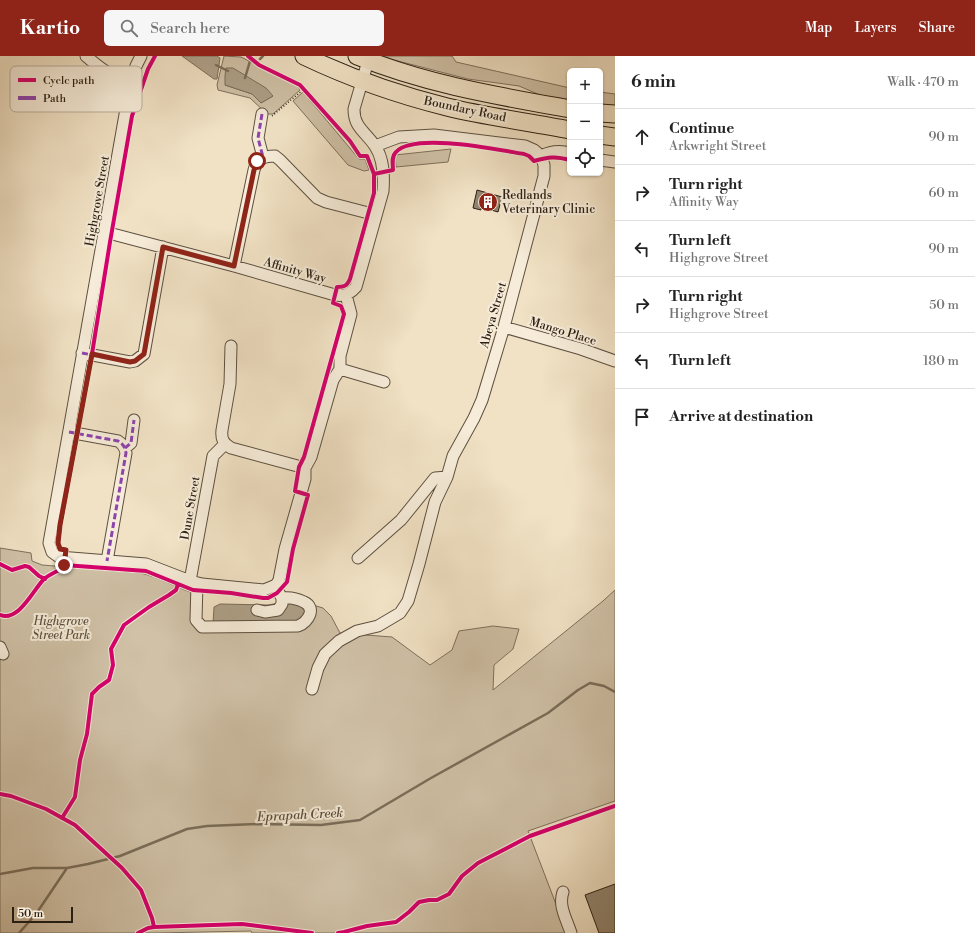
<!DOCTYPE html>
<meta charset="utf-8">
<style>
body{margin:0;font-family:"Libre Bodoni",serif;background:#f6f6f6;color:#222}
.controls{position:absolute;right:12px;top:12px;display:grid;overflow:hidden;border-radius:6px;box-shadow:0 1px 3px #0004}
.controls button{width:36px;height:36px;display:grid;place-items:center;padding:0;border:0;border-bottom:1px solid #e0e0e0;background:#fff;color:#222;font:20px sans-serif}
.scale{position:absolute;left:12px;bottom:10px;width:61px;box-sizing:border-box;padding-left:4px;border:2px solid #2c2013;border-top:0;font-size:11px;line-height:14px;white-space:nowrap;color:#2c2013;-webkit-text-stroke:3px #f6ecd9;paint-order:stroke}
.stop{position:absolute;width:12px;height:12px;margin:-9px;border:3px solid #8f2418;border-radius:50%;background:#fff}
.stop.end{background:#8f2418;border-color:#fff;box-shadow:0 1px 4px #0008}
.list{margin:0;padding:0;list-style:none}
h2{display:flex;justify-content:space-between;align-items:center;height:52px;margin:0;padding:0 16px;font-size:17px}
h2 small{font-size:13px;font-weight:400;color:#767676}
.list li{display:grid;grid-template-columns:26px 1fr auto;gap:12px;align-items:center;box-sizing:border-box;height:56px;padding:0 16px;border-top:1px solid #e0e0e0}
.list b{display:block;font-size:15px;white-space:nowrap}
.list p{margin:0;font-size:13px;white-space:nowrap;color:#767676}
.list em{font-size:13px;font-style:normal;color:#767676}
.icon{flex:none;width:22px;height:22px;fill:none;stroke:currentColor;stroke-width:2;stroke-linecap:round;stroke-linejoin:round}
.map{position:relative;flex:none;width:615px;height:877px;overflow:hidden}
header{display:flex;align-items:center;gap:24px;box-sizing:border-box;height:56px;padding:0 20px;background:#8f2418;color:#fff}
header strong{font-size:19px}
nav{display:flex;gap:22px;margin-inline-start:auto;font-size:14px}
.search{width:280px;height:36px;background:#f6f6f6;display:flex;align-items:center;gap:10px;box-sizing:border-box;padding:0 14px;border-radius:6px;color:#767676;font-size:15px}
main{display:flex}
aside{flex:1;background:#fff}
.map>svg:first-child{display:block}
.green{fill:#d0c1a7;stroke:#7e705d;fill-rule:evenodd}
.water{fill:#aea088;stroke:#7a6d59}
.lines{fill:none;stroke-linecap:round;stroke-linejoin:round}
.stream{stroke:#7a6d59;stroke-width:2.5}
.building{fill:#928570;stroke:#2c2013}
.minor-casing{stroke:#5d5040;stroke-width:13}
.highway-casing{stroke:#2c2013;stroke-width:19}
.path{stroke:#2c2013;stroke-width:1.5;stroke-dasharray:1 2;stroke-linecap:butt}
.minor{stroke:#f6ecd9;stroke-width:11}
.highway{stroke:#f1e2c5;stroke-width:17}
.quiet{stroke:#8e44ad;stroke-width:3;stroke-dasharray:6 3;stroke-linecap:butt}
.cycleway-casing{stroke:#f6ecd9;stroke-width:6}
.cycleway{stroke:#d6006c;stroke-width:4}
.route{stroke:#8f2418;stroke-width:5}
.labels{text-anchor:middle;stroke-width:4;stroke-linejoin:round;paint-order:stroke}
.street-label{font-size:12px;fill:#2c2013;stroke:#f6ecd9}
.poi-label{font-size:12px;fill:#2c2013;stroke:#f6ecd9;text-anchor:start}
.park-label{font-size:12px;font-style:italic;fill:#5d503f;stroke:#f6ecd9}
.water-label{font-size:13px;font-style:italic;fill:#5a4d3c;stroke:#f6ecd9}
.key{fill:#f6ecd9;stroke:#b9af9e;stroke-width:1}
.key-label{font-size:11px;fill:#2c2013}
</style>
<header>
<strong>Kartio</strong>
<div class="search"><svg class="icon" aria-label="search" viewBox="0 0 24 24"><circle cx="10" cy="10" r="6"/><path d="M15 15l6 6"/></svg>Search here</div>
<nav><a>Map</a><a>Layers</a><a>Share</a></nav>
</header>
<main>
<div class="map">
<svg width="615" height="877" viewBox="0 0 615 877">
<rect width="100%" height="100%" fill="#f1e2c5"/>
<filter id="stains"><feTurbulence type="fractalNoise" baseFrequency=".005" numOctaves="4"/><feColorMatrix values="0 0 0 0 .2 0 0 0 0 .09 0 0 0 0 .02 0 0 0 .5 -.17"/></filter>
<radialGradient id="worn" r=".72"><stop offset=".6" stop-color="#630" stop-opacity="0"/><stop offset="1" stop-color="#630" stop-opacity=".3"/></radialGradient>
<path class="green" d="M224 0 241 1 298 30 300 34 273 58H267L250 42 218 34 217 29ZM225 29 273 40 261 47 252 38Z
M383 0H452L456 6 570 32V45L547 42 519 30 468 23 394 4Z
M303 36 359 103H365L369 114 364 115 348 109 293 45Z
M600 36 615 38V51L600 49Z
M451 93 448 106 396 111 395 99Z
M0 492 31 497 32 505 42 509 140 517C159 521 175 531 193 537L195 570 313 549 323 552 331 560 340 577 392 581 430 609 452 594 459 575 493 570 519 573 513 593 494 609 493 634 603 545 615 534V745L528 775 567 877H252L251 875 155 877H0Z"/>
<path class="water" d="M182 0H217L220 2 217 23H214Z
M226 12H233L266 32 273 40 261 47 252 38 225 29V20Z
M290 545 303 548 307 555 299 565 213 568 214 551 220 548 268 549Z"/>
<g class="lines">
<path class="stream" d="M260 3 263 0
M216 9 228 15
M245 22 250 5
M0 818 33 812H67L88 808 120 800 187 773 207 770 258 768 321 769 360 764 431 722 548 657 578 634 590 627 604 630 615 636
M19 877 36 858 67 812"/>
</g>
<path class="building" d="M477 134 502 141 498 156 481 151V154L473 152Z
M615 828V877H599L585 839Z"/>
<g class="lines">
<g class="minor-casing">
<path id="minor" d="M86 0C101 13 111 21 131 25
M141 0 136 10 126 53 49 487 52 496 59 501 146 508 190 525 202 528 264 534 276 529 279 524 285 493 305 423V412L311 401 333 324 340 313V300L351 258 346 239
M262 58 258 82 263 101
M375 90 399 81 434 79 525 90 534 94 541 100C551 95 559 94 570 97
M600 104 615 106
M105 176 234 210 335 239C344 241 350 238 356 231L383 135C384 120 384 103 375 90 365 75 354 72 354 53L368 5
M234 210 254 114C257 103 263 100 275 100L280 104 317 142 326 146 376 159
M504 271 581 293 615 305
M231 290 230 328 222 374C221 383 223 387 231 392L305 412
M82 297 130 306 135 305 144 298 163 191
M340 313 384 326
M69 376 118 385C123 388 125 391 126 397L107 505
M125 392 131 387 134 364
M358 502 401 464 435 422 447 421
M190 525 213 400 225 388
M197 527 196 564 202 571 298 570C308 566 317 552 304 546 298 543 289 541 282 542
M257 554 265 556 278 554 282 548V542L279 537
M0 591 3 598
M312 633 318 612 325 598 339 585 357 575 378 570 400 557 408 545 419 508 435 446 447 421 453 400 474 362 482 344 504 271 544 120V109L541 100
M563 836C558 850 567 864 571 877"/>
</g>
<g class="highway-casing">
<path id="highway" d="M304 0C350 22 399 39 447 51 488 61 529 66 570 74
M357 0C425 28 498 40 570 53
M600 57 615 58
M600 79 615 81"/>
</g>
<path class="path" d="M248 0 259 9 300 29 350 85 360 100H367L373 115
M141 35 148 13 155 0
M272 60 304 33
M393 109C392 100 395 94 404 91
M0 508 12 514 25 510 29 511 39 520 45 523
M0 559C19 566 33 534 44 523 50 518 57 515 64 512V511
M0 738 11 740 46 753 75 769 122 812 141 834 152 862 154 871
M62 762 75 741 80 704 87 678 92 638 99 631 109 624 113 609 111 593 124 569 149 551 169 539 176 534 178 530"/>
<use href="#minor" class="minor"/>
<use href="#highway" class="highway"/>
<path class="quiet" d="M262 58 258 82 263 101
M82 297 130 306 135 305 144 298 163 191
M69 376 118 385C123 388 125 391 126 397L107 505
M125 392 131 387 134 364"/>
<g class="cycleway-casing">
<path id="cycleway" d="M155 0 148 13 132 60 110 186 92 298 60 469 58 487 60 493 66 494 64 509 146 515 193 534 231 537 263 542H268L277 537 287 526 293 493 308 439 295 435 299 411 304 401 344 258 341 250 333 247 337 231C344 231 347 230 350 223L374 137V118
M248 0 259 9 300 29 350 85 360 100H367L374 118 393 114C393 108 391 101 396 96 414 76 499 94 524 98L529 100 534 105C549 101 555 100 570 104
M0 508 12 514 25 510 29 511 39 520 45 523
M0 559C19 566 33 534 44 523 50 518 57 515 64 512V509
M0 738 11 740 46 753 75 769 122 812 141 834 152 862 154 871
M62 762 75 741 80 704 87 678 92 638 99 631 109 624 113 609 111 593 124 569 149 551 169 539 176 534 178 528
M138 877 148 872 154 871 242 868 312 877
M338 877 344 876 367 870 396 866 409 856 419 846 429 844H437L449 838 462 820 478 807 530 780 615 750"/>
</g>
<use href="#cycleway" class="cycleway"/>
</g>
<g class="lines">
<path class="route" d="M64 509 66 494 60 493 58 487 60 469 92 298 130 306 135 305 144 298 163 191 234 210 254 114 257 105"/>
</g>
<defs>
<g id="building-disc" transform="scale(1)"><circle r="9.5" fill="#8f2418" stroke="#f6ecd9"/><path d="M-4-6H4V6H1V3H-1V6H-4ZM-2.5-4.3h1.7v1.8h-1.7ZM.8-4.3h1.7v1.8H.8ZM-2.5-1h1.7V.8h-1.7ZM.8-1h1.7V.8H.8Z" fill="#fff"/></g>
</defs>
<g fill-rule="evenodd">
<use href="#building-disc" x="488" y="146"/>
</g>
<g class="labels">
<g class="street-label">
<text transform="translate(465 53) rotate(12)" y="4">Boundary Road</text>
<text transform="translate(97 145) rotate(-80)" y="4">Highgrove Street</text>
<text transform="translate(295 214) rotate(16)" y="4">Affinity Way</text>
<text transform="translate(493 259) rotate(-74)" y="4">Abeya Street</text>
<text transform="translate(563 275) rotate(17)" y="4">Mango Place</text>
<text transform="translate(190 452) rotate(-80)" y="4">Dune Street</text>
</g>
<g class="poi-label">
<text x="502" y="143">Redlands<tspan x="502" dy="14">Veterinary Clinic</tspan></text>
</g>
<g class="park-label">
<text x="61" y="569">Highgrove<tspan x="61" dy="14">Street Park</tspan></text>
</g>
<g class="water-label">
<text transform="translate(300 758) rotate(-3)" y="5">Eprapah Creek</text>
</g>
</g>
<rect x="10" y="10" width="132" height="46" rx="6" class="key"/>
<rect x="18" y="22" width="18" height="4" fill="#d6006c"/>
<rect x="18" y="40" width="18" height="4" fill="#8e44ad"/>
<g class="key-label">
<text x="43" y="28">Cycle path</text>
<text x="43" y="46">Path</text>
</g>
<rect width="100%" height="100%" filter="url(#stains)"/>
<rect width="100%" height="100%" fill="url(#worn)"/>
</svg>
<div class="controls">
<button>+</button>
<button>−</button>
<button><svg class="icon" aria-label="locate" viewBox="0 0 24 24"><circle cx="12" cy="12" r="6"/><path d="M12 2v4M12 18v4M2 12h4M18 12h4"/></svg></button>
</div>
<div class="scale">50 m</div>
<div class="stop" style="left:257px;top:105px"></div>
<div class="stop end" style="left:64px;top:509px"></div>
</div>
<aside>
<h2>6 min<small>Walk · 470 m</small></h2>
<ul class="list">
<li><svg class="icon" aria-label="ahead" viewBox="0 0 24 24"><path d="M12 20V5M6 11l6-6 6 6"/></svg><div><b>Continue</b><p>Arkwright Street</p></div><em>90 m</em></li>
<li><svg class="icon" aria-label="right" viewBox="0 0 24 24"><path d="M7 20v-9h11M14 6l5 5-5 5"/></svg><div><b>Turn right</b><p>Affinity Way</p></div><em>60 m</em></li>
<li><svg class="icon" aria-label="left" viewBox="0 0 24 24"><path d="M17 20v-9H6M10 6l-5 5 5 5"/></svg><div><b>Turn left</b><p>Highgrove Street</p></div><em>90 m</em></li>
<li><svg class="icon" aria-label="right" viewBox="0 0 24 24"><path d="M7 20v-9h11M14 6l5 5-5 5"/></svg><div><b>Turn right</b><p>Highgrove Street</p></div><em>50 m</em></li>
<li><svg class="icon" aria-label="left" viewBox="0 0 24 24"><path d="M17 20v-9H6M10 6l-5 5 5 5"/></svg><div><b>Turn left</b></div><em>180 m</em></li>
<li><svg class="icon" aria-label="arrive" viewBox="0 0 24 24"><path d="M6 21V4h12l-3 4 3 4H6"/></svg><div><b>Arrive at destination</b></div></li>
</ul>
</aside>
</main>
